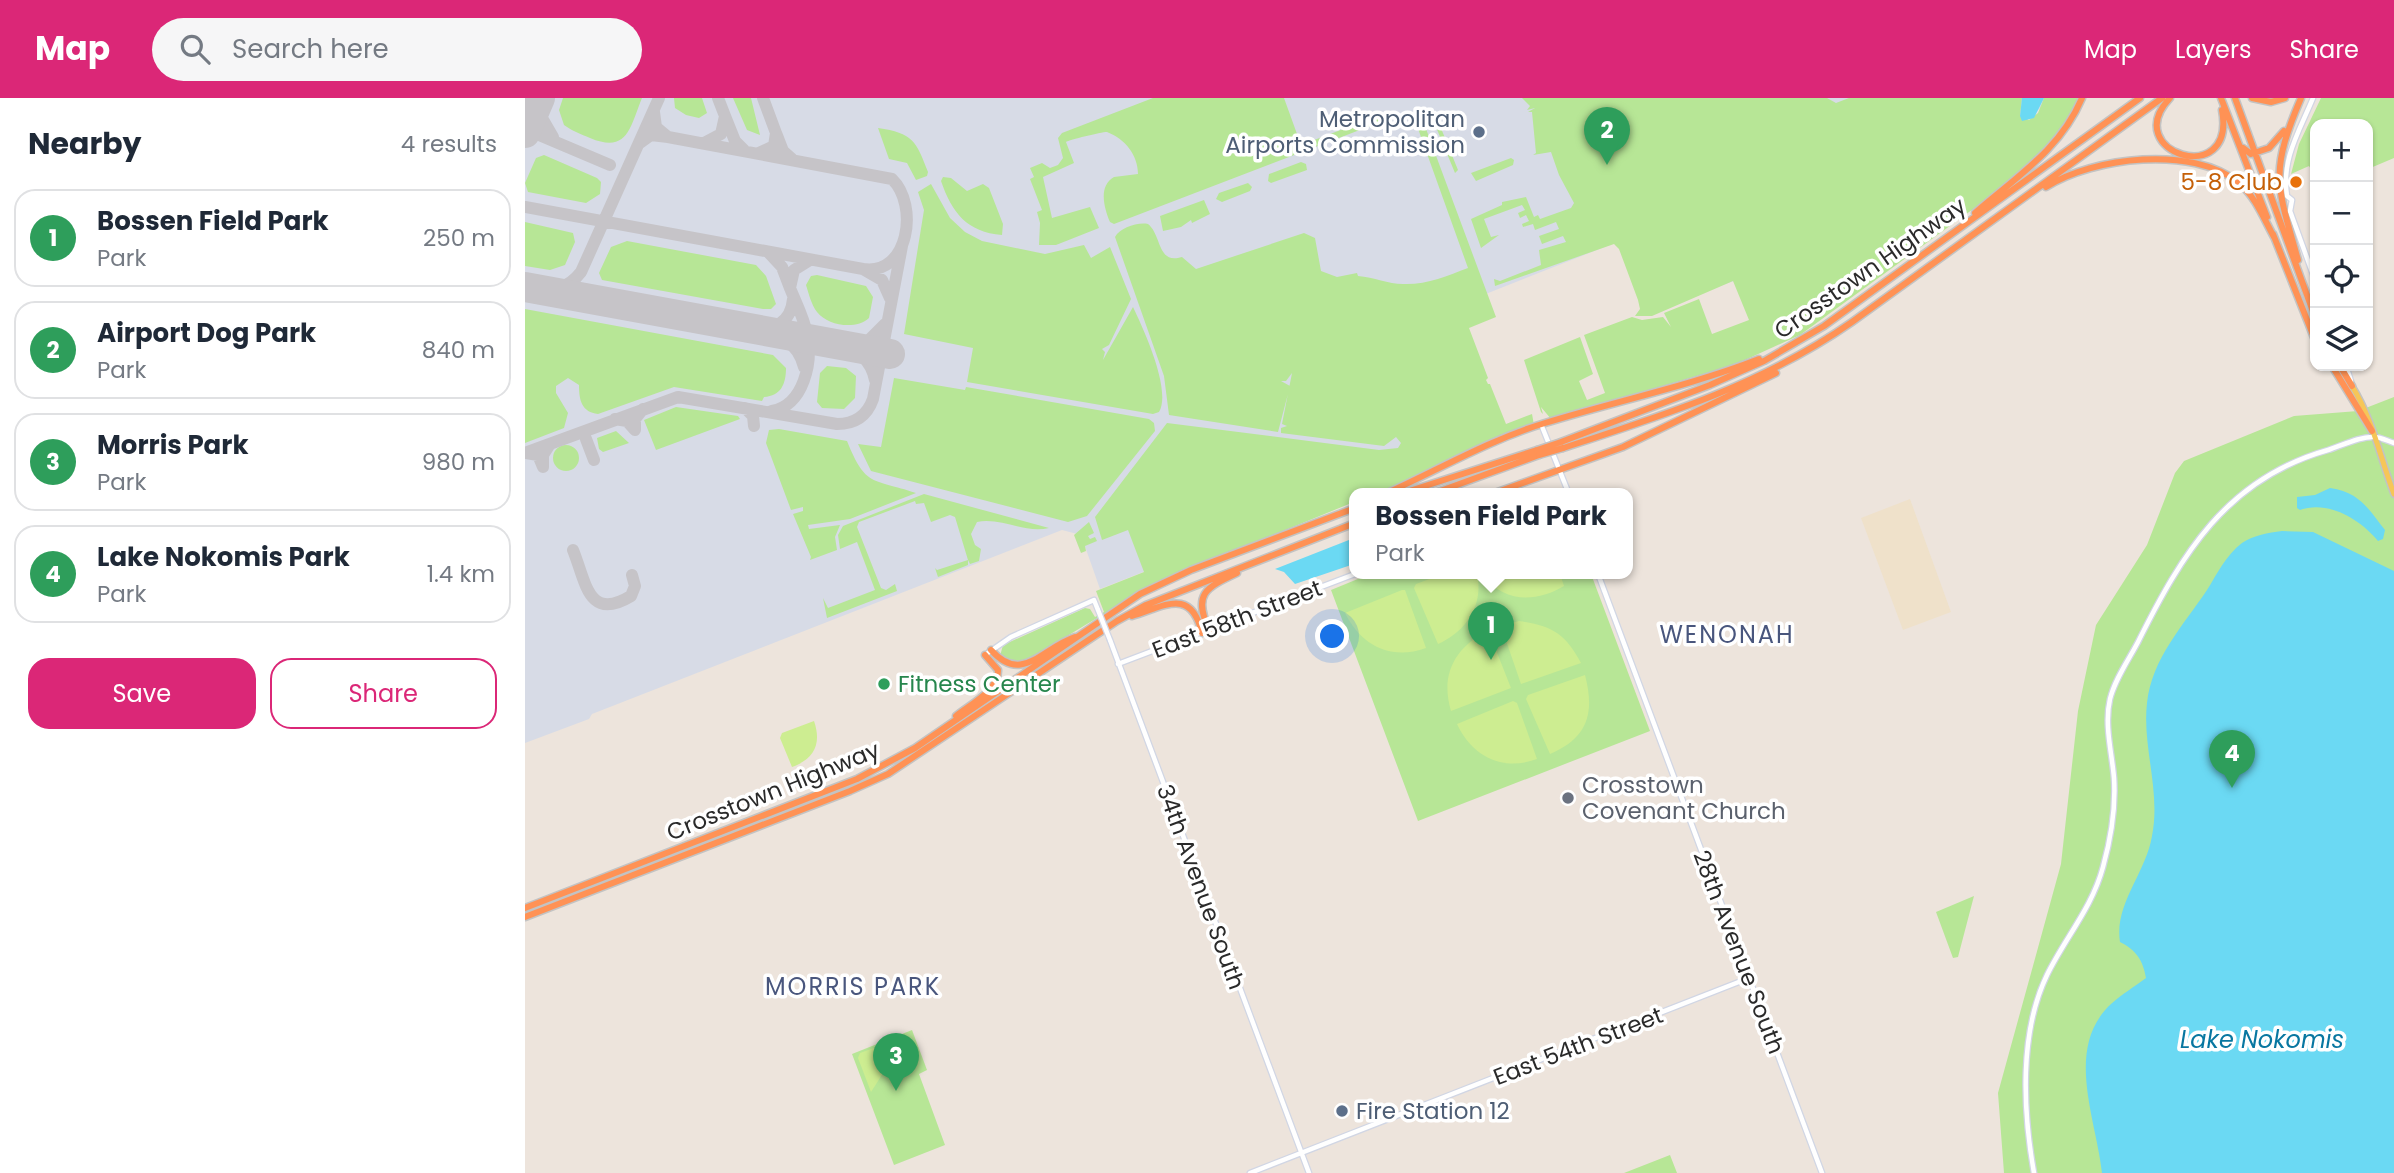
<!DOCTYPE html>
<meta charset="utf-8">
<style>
body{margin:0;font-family:Poppins,sans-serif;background:#f6f6f7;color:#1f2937}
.controls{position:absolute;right:21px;top:21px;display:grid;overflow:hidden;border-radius:14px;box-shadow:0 2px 5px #0004}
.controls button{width:63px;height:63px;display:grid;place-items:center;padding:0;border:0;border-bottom:2px solid #e0e1e3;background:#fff;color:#1f2937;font:35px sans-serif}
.you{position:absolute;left:808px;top:539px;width:24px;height:24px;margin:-18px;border:5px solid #fff;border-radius:50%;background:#1a73e8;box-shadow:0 0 0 10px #1a73e833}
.badge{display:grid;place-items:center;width:46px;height:46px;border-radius:50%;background:#db2777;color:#fff;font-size:23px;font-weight:700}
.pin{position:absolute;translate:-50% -58px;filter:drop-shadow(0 2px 4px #0008)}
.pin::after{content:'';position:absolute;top:37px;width:24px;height:21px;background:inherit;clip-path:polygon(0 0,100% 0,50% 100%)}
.popup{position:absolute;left:824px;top:390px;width:284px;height:91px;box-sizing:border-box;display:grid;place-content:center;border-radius:14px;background:#fff;filter:drop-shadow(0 2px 5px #0005);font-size:23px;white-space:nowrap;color:#747a83}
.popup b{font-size:26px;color:#1f2937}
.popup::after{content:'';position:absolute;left:50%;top:100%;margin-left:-14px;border:14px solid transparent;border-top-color:#fff}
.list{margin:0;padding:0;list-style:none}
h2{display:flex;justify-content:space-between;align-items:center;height:91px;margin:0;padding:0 28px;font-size:30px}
h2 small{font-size:23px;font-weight:400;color:#747a83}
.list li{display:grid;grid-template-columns:46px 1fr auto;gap:21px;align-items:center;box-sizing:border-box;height:98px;margin:0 14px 14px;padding:0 14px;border:2px solid #e0e1e3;border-radius:21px}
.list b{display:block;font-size:26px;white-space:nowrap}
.list p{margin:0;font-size:23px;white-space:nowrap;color:#747a83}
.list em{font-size:23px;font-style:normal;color:#747a83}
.actions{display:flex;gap:14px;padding:21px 28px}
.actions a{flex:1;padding:16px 0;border:2px solid #db2777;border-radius:21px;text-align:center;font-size:24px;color:#db2777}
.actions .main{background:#db2777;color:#fff}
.icon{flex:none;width:38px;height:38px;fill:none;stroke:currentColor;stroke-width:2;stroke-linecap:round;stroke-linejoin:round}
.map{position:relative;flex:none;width:1869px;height:1075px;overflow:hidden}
header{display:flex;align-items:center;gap:42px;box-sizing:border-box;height:98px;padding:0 35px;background:#db2777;color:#fff}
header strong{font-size:33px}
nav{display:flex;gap:38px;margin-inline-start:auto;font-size:24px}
.search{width:490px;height:63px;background:#f6f6f7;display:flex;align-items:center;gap:18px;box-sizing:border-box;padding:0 24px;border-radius:38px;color:#747a83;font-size:26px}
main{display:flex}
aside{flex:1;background:#fff}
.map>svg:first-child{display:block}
.education{fill:#efe1ca}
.airport{fill:#d7dbe6}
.green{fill:#b7e696}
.pitch{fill:#cded91}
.water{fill:#6bd9f3}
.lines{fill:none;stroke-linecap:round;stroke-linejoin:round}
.taxiway{stroke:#c6c4c8;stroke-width:12}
.runway{stroke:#c6c4c8;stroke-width:30}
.minor-casing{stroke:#d1d6e4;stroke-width:7}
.major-casing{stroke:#c3c3c3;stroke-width:8}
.highway-casing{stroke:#c3c3c3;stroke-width:9}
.minor{stroke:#fff;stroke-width:4.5}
.major{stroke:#f6c658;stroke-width:5}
.highway{stroke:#ff9255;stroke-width:6}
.minor-bridge-casing{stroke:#d1d6e4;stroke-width:7;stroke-linecap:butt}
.highway-bridge-casing{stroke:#c3c3c3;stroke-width:9;stroke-linecap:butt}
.minor-bridge{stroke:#fff;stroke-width:4.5}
.highway-bridge{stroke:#ff9255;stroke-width:6}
.service-dot{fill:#5c6f8a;stroke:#fff;stroke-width:2.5}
.food-dot{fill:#e8710a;stroke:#fff;stroke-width:2.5}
.leisure-dot{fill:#2e9e5b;stroke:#fff;stroke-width:2.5}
.worship-dot{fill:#6b7280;stroke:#fff;stroke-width:2.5}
.labels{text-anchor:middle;stroke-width:7;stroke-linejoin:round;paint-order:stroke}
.service-label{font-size:23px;fill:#4e5e75;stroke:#fff;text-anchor:end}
.food-label{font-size:23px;fill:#c56008;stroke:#fff;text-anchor:end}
.street-label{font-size:23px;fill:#2a2a2a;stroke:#fff}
.leisure-label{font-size:23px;fill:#27864d;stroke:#fff;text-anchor:start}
.worship-label{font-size:23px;fill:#5b616d;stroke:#fff;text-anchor:start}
.neighbourhood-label{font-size:24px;letter-spacing:2px;fill:#49567d;stroke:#fff}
.water-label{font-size:24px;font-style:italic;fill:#0877a1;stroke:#fff}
</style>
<header>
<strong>Map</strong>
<div class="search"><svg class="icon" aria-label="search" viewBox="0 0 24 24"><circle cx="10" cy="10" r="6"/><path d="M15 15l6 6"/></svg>Search here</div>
<nav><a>Map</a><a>Layers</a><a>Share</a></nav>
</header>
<main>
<aside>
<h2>Nearby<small>4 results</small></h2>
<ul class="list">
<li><span class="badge" style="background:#2e9e5b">1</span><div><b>Bossen Field Park</b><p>Park</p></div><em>250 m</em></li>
<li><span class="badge" style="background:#2e9e5b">2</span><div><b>Airport Dog Park</b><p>Park</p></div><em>840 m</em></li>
<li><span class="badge" style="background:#2e9e5b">3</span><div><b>Morris Park</b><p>Park</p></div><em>980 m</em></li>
<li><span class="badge" style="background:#2e9e5b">4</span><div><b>Lake Nokomis Park</b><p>Park</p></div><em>1.4 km</em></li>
</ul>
<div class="actions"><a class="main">Save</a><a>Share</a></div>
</aside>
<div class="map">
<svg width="1869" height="1075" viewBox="0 0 1869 1075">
<rect width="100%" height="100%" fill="#ede4dc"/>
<path class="education" d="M1385 401 1426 514 1378 532 1336 420Z"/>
<path class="airport" d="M0 0H1530L1330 141 1120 214 1092 144 923 211 968 329 768 415 575 491 556 437 537 432 67 616 64 621 0 645Z"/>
<path class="green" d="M38 0H117C105 29 103 56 65 40 56 36 47 33 39 27L34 12Z
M149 0H177L182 15 174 20 161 17 150 10Z
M208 0H226L235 37 222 32Z
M628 0H759L776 47 858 16 861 22 589 126 585 124C579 110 573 88 589 79L613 76C613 57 600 41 582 34 576 34 544 42 541 44L549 65 518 79 527 120 565 109 574 130 531 147H514L515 125 512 114 517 112 505 81 509 79 505 70 517 65 525 70 533 67 538 60 533 40 537 35Z
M997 0H1302L1311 5 1324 0H1497L1495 18 1504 22 1513 15 1519 0H1555L1534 38 1488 82 1275 237 1209 267 1026 321 1016 309 1018 316 1016 314 999 262 1055 239 1068 276 1054 283 1062 302 1080 295 1059 237 1107 219 1117 222 1138 219 1146 229 1139 215 1174 201 1187 236 1224 222 1208 183 1127 218H1110L1115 211 1113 202 1094 151 1089 146 970 188 969 181 975 183 1016 167 1014 152 1041 144 1038 138 1017 146 1014 138 1034 131 1031 124 1010 132 1008 126 998 129 997 126 1004 123 1001 117 995 120 993 115 1000 112 997 107 959 121 966 139 974 137 956 150 946 121 977 107V104L1001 99 1009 119 1013 117 1015 121 1046 110 1049 105 1034 77 1026 54 1008 57 1011 55 1007 14H1003L1010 10 1002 12 1005 8Z
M1796 0H1869V60L1843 71V26H1790V78L1784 68 1766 76 1774 46Z
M909 13 933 72 930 75 906 17Z
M897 20 971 219 944 230 963 280 961 282 963 286H965L981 326 1007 316 1009 327 853 396H830L829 404 630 485 504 561 491 566 475 558 478 547 560 510 565 511 570 519 579 514 571 493 619 474 603 432 577 442 570 419 642 325 854 352 873 350 876 345 871 339 859 348 756 335V330L762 328 757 326 767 275 761 283H756L765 288 753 334 644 317 639 278 590 139C595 130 612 124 623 126 637 137 632 167 657 159L671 171 779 135 790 140 796 173 812 179 832 175 833 178C849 179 863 186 878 186 901 187 922 178 943 170L891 25H887L888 21Z
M353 30C388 35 391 43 403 74L402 78 391 82 382 65 364 61Z
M19 57 72 80 76 84 75 96 61 105 3 94 0 85 11 60Z
M986 60 989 62 988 67 951 83 946 75Z
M776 64 781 66 782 72 746 85 743 83 744 76Z
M418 79 426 80 442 93 458 86 464 90 478 126 477 137C442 134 427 115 416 83Z
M723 85 727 89 725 93 697 104 691 101 694 95Z
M406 86 425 120 440 134 457 143 520 156 559 147 566 160 585 149 606 201 584 247 577 251 580 254 578 262 608 209C618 230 647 292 634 314L628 316 442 284 448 250 379 236 399 112 393 94Z
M679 102 685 116 667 125 666 122 656 129 638 133 635 118Z
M0 124 48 135 50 144 40 167 25 172 0 168Z
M102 143 231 167 241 178 251 206 246 211H238L77 182 74 175 86 149Z
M292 177 341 188 348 199 344 220C331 232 303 228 292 214 286 206 284 196 281 187L286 178Z
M0 211 248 257 261 270C261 286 256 298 239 299L237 303 149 289 73 316C57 314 54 303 54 287L43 280 31 288V295L43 315 39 330 0 345Z
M302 268 321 270 331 278 330 300 319 311 297 310 292 304 295 275Z
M369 280 440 292 441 289 624 321 629 325 630 333 562 418 543 424 346 373 333 346 356 349Z
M1869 299V1075H1479L1473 995 1536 766 1553 613 1571 527 1622 447 1650 375 1659 363 1769 318 1833 313Z
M151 309 213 318 215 321 131 352 119 322Z
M254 331 322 343C341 390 347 380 391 395L325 421 283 427 284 431 315 427 310 439 312 452 285 462 286 459 268 416 278 413V409L266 412 241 345 244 332Z
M91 333 104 345 78 354 74 351 72 340Z
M28 360a13 13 0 1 1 26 0a13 13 0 1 1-26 0Z
M399 396 524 430C500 436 476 419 452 424L446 436 450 447 456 451 454 463 445 466 443 462V467L413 479 410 470 412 472 443 462 430 419 425 417 406 424 399 405 391 406 390 403 334 424 332 429 356 490 361 492 370 486 372 493 302 520 298 500 303 510 350 492 332 444 315 451 313 437 318 428Z
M564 424 569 435 563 438 565 441 570 439 572 443 560 448 561 453 556 455 549 437Z
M845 476H1066L1125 633 893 723 806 492Z
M1449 798 1433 859 1428 860 1411 814Z
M387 932 402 972 394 976 420 1047 369 1067 327 956Z
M1145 1057 1152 1075H1099Z"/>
<path class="pitch" d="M918 476H952C959 507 941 534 913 546L889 490 891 486Z
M957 476H1035L1039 488C1010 505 979 505 957 476Z
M877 492H880L901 550C865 563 836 547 820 515Z
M994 523C1027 528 1040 535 1056 565L996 586 976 528Z
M963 532 986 590 926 613C915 576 930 550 963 532Z
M1060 577C1070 615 1063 640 1025 656L1001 601 1003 597Z
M988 603 992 605 1012 661C977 674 947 658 932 626Z
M289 623C297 646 289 661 267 669L255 640 257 635Z
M365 944V949L374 946 385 976 365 984 360 972 346 994 333 960 335 955Z"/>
<path class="water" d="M1497 0H1519L1509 20 1497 23 1495 18Z
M1805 390C1835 394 1844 412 1860 432L1858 441 1853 443C1835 421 1803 402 1775 412L1772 410V399L1790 397Z
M1757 433 1788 434 1869 473V1075H1577C1571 1020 1539 950 1586 906 1597 896 1609 889 1621 880 1618 862 1611 852 1595 844 1589 806 1621 775 1627 738 1636 693 1617 649 1622 605 1627 560 1658 528 1682 492 1692 476 1701 457 1717 445 1729 437 1743 435 1757 433Z
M829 440V466L770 486 759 474 750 471Z"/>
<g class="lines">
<path class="taxiway" d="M17 0V20L28 39
M193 0 200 18
M238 0 251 35
M0 23 15 0
M0 31 85 67
M143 39 367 81C394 107 384 178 338 171L357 182 365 200
M115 45 126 37 143 39 131 29 129 14
M179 45 196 36 200 18 210 43 219 52
M234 55 249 48 251 35 258 53 267 61
M0 109 338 171
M244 155 257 169 265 190 269 172 285 162
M8 191C28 193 43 191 56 174L134 0
M268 201C266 226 247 233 225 231 250 237 272 240 279 269
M350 282C346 262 333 252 314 247L343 243 360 226
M220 310 228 318 229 328
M247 313C279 307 288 264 282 236 279 220 271 205 265 190
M90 321 102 323 110 332V321L118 311
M61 341 69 362
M0 355 153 299 312 326C330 326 342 318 348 301L377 148
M0 355 13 357 18 369V357L25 346
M48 452C61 484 63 524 106 498L110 488 107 477"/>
<path class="runway" d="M0 35 15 0
M0 189 365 256"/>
<g class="minor-casing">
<path id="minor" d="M1788 0C1775 32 1756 61 1762 98L1767 102 1765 113 1790 182
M1821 268 1826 283
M1016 326 1044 396
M1031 396 1042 392
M1073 476 1297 1075
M585 542 784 1075
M460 557 486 539 569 502 573 512
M593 566 830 476
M725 1075 1224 880
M1509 1075C1498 1013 1494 935 1522 877 1540 840 1567 810 1578 769 1586 740 1591 711 1589 680 1587 655 1579 627 1585 601 1590 581 1603 563 1613 544 1657 456 1701 381 1803 352 1816 348 1835 338 1849 339 1855 339 1863 343 1869 345"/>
</g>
<g class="major-casing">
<path id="major" d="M1827 288C1848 322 1855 359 1869 396"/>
</g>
<g class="highway-casing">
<path id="highway" d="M1645 0C1593 55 1712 92 1697 12
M1696 0 1742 119
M1710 0 1790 219
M1727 0 1746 4 1760 0
M1718 50 1726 56 1744 50 1759 33
M1521 89C1568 59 1668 47 1714 85 1730 98 1739 121 1749 139
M1450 115C1491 79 1535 52 1557 0
M1748 136 1790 242
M1773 162C1752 87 1744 75 1776 0
M1807 268 1847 333
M1815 268 1827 288
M1036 344 1185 287 1239 263 1299 228 1615 0
M1038 350C1140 317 1238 286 1327 224L1637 0
M860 396C913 372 964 342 1020 325 1091 303 1165 288 1234 261
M875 396 1012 352
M907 396 1014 357
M967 396 1098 349 1251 275
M607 518C640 508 666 489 677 535
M684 532C668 496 680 490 712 475
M466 552C497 587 517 550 550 539
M431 618C446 606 474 592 473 572L460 557
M0 810 332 681 390 650 615 496 666 472 830 410
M0 819 325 693 363 676 592 523 621 507 830 425"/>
</g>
<use href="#minor" class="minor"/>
<use href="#major" class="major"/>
<use href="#highway" class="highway"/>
<g class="minor-bridge-casing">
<path id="minor-bridge" d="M573 512 585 542"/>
</g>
<g class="highway-bridge-casing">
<path id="highway-bridge" d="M1012 352 1036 344
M1014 357 1038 350"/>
</g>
<use href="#minor-bridge" class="minor-bridge"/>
<use href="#highway-bridge" class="highway-bridge"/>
</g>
<g class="service-dot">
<circle cx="954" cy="34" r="7"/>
<circle cx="817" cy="1013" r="7"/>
</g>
<circle class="food-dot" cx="1771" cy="84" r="7"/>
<circle class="leisure-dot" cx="359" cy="586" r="7"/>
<circle class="worship-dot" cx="1043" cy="700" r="7"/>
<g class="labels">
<g class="service-label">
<text x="940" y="29">Metropolitan<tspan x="940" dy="26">Airports Commission</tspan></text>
<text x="831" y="1021" text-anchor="start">Fire Station 12</text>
</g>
<g class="food-label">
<text x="1757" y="92">5-8 Club</text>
</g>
<g class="street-label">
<text transform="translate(1345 170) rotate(-35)" y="8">Crosstown Highway</text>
<text transform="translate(712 521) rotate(-21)" y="8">East 58th Street</text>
<text transform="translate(248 693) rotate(-22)" y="8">Crosstown Highway</text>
<text transform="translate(676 789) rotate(70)" y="8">34th Avenue South</text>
<text transform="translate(1214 854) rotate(69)" y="8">28th Avenue South</text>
<text transform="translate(1053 948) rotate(-21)" y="8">East 54th Street</text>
</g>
<g class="leisure-label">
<text x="373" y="594">Fitness Center</text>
</g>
<g class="worship-label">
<text x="1057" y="695">Crosstown<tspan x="1057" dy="26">Covenant Church</tspan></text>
</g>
<g class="neighbourhood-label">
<text x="1202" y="545">WENONAH</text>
<text x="328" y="897">MORRIS PARK</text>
</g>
<g class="water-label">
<text x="1737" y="950">Lake Nokomis</text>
</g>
</g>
</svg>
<div class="controls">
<button>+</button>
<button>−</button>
<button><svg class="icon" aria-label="locate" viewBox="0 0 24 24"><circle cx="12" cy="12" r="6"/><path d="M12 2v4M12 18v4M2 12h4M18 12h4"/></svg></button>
<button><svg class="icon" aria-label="layers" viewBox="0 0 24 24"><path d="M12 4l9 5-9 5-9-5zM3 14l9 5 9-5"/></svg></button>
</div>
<div class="you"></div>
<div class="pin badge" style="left:966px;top:562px;background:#2e9e5b">1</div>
<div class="popup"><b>Bossen Field Park</b>Park</div>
<div class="pin badge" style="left:1082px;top:67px;background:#2e9e5b">2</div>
<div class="pin badge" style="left:371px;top:993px;background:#2e9e5b">3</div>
<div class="pin badge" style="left:1707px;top:690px;background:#2e9e5b">4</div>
</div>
</main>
